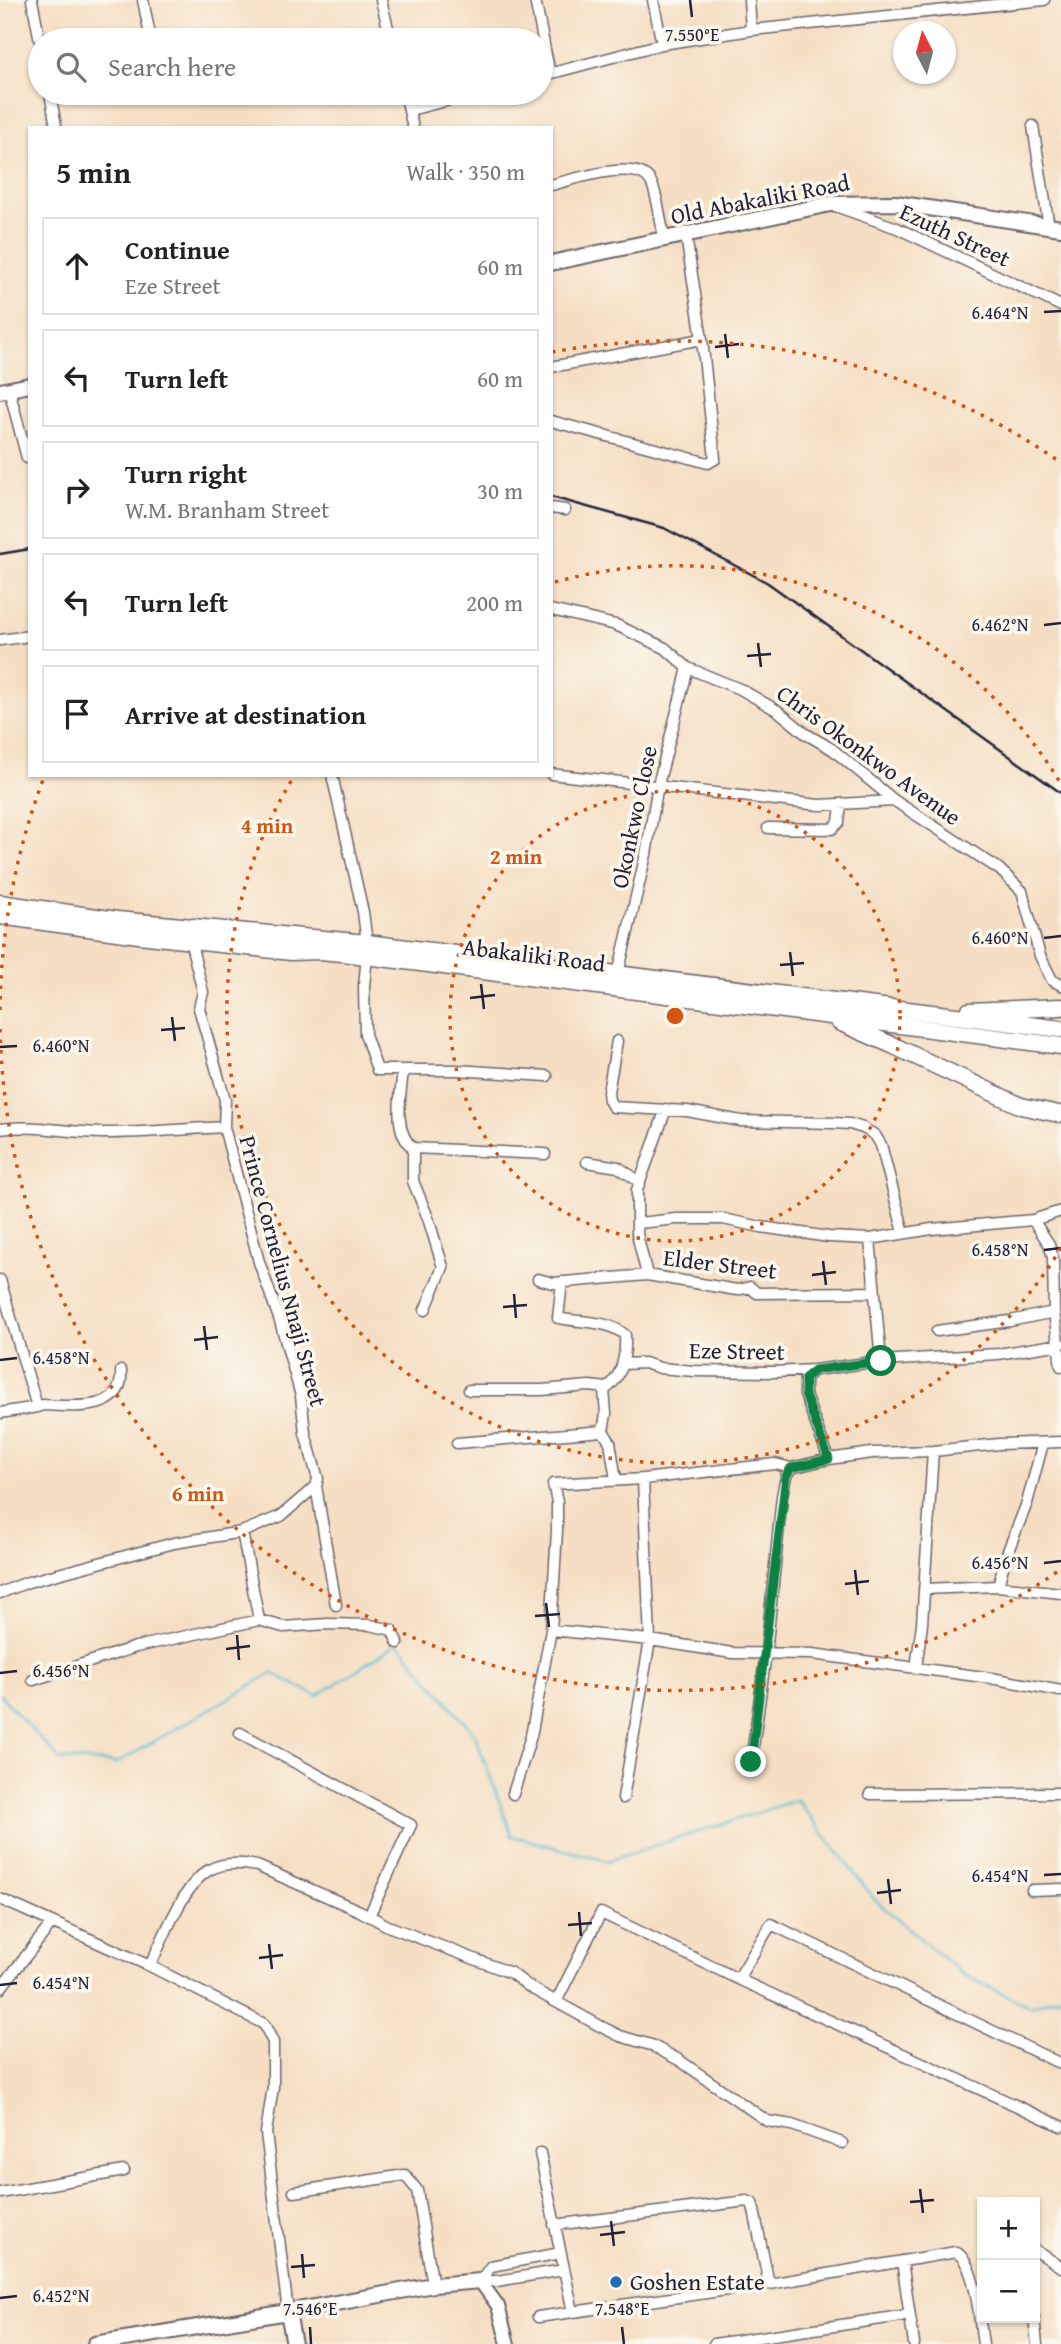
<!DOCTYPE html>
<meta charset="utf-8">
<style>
body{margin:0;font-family:"Gentium Book Plus",serif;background:#f2f2f2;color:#222}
.controls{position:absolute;right:21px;bottom:21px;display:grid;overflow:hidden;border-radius:0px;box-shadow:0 2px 5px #0004}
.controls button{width:63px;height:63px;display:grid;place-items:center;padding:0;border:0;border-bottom:2px solid #e0e0e0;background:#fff;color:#222;font:35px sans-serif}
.compass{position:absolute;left:893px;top:21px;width:63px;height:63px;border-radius:50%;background:#fff;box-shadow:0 2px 5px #0004;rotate:354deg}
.stop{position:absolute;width:21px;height:21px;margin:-16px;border:5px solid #0b8043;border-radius:50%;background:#fff}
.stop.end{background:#0b8043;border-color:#fff;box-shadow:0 2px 7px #0008}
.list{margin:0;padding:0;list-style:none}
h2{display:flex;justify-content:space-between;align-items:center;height:91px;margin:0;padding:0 28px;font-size:30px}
h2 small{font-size:23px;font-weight:400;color:#767676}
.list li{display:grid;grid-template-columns:46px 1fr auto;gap:21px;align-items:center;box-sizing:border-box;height:98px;margin:0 14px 14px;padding:0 14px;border:2px solid #e0e0e0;border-radius:0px}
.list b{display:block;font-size:26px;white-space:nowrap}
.list p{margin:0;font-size:23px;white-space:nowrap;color:#767676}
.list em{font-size:23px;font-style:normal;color:#767676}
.icon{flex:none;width:38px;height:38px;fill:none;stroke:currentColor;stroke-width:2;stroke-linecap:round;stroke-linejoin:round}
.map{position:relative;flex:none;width:1061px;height:2344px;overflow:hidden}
.search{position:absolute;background:#fff;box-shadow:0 2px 5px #0004;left:28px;top:28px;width:525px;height:77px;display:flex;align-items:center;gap:18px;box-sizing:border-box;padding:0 24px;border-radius:38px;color:#767676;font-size:26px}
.panel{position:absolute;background:#fff;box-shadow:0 2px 5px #0004;left:28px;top:126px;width:525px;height:651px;border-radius:0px}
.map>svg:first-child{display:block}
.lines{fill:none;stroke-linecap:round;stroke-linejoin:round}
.stream{stroke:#51bbcd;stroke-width:2.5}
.minor-casing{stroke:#6c646b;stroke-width:13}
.tertiary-casing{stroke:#6c646b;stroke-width:16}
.secondary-casing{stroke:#6c646b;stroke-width:18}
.trunk-casing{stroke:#6c646b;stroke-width:19}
.minor{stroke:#fff;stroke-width:10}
.tertiary{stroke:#fff;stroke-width:12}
.secondary{stroke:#fff;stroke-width:14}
.trunk{stroke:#fff;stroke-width:16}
.rail{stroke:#22223b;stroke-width:2.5}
.route{stroke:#0b8043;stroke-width:9}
.ticks{fill:none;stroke:#22223b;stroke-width:2.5}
.ring{fill:none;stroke:#d45411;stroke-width:3.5;stroke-dasharray:3.5 7}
.poi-dot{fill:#1f6fb2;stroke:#fbf7ec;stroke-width:2.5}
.labels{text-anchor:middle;stroke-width:7;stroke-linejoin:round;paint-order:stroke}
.street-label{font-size:23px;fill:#22223b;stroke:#fbf7ec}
.poi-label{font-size:23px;fill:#22223b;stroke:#fbf7ec;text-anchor:start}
.ticks-label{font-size:18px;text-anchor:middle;fill:#22223b;stroke:#fbf7ec;stroke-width:7;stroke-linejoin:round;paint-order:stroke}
.centre{fill:#d45411;stroke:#fbf7ec;stroke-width:3.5}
.ring-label{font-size:21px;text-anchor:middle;font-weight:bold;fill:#d45411;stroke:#fbf7ec;stroke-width:7;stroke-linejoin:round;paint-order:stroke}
</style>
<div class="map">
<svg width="1061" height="2344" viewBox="0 0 1061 2344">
<rect width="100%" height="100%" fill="#fbf7ec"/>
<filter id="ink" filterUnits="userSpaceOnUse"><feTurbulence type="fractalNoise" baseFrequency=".0143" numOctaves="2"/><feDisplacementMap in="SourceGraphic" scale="14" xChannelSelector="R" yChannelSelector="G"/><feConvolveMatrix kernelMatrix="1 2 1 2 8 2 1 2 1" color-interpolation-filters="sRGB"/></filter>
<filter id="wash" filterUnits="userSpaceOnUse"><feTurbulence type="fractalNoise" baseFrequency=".00686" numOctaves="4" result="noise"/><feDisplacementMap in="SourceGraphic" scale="28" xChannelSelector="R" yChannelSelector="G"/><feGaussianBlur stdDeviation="1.57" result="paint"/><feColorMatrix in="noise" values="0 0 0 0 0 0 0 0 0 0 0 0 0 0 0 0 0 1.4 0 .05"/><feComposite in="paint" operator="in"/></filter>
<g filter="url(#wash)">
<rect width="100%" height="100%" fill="#f5dec3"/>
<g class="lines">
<path class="stream" d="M0 1695 59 1759 117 1763 272 1673 317 1696 398 1643 475 1735 512 1836 607 1861 797 1800 876 1901 962 1974 1031 2007 1061 1996"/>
</g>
</g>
<g filter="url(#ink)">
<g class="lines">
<g class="minor-casing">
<path id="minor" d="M32 0 40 41
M143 0 151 40
M381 0 391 40
M535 0 550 74
M653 0 662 44
M749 0 751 30
M360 40 389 34
M541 76 662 44 751 30 1044 0
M50 93 56 126
M405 93 413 128
M410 110 477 93
M1033 126 1049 227
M551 185C572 180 638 157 651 182 659 198 660 223 665 241
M838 207 897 228 1061 306
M551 367 702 339
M9 389 27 458
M551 421 708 463 715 459 702 339 686 236
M551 508 565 510
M551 610 616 625 665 648 688 668 742 690 778 711 806 734 832 749 895 801 999 869 1022 891 1040 956 1052 980 1061 985
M0 640 30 636
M551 774 819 805 895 801
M332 775 363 912 367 943
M768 828 832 829 839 822 841 805
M367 956 364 986 365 1034 377 1070H403C401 1094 392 1131 413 1148L545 1154
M618 974 646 854 658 785 688 668
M617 1041 608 1092 609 1100 613 1107 687 1111 741 1121 833 1123 850 1124 863 1128 875 1135 881 1145 904 1233
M403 1070H456L547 1076
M0 1129C35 1124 69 1133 103 1133 143 1133 184 1129 224 1127
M413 1148V1181L428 1218 443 1267 425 1310
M587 1162 618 1167 640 1182
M1033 1220 1049 1244 1053 1258 1054 1312 1061 1366
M639 1223 676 1219H723L761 1227 829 1237 870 1239 932 1229 1033 1220 1061 1211
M870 1239 881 1361
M647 1275 637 1234V1190L666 1109
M538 1279 553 1283 647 1275 737 1290 750 1287 757 1293 875 1292
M0 1280 37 1407 43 1405C72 1406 124 1414 121 1371
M562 1282 558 1318C579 1323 607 1319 625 1335 626 1356 623 1378 604 1390L606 1414 603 1431 610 1442 616 1480
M937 1331 1010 1321 1054 1312
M624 1364 644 1363 660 1368 694 1371 773 1372 815 1370 881 1361 998 1354 1061 1344
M814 1370 805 1378V1395L829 1459
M469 1390H542L589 1386 607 1388
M0 1413 37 1407
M457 1443 603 1431
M1043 1443 1027 1503 1006 1556 998 1586 1061 1593
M316 1486 336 1605
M242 1532 259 1620
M924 1589 998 1586
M0 1593 28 1582 174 1543 242 1532 281 1516 316 1486 318 1479 305 1433 301 1396 280 1321 259 1262 224 1127 225 1100 199 1008 203 992 190 940
M551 1630 650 1640 732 1653 812 1654 991 1678 1061 1691
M916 1668 922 1624 933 1451
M33 1680 136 1647 259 1620 283 1627 328 1624 370 1625 392 1630 398 1643
M240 1733 411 1825 369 1916
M751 1762 766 1653 782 1496 786 1476 791 1468
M513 1794 531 1736 551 1630 557 1531V1502L553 1484 643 1479 775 1464 791 1468 829 1459 872 1453 933 1451 999 1444 1061 1442
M870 1794 1061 1793
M623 1798 650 1640 643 1479
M1032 1890 1061 1889
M0 1899 150 1966 264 2024 273 2042V2087L266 2133 288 2312
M150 1966C163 1939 183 1885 209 1870 223 1862 242 1863 257 1866L360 1911 388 1926 511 1973 531 1988 600 2026 620 2036 651 2045 679 2060 767 2121 792 2125 842 2143
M738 1979 771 1924 1061 2064
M0 1989 52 1923
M557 2000 601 1913 738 1979 1061 2126
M540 2153 573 2312
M294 2192 405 2175 417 2190 433 2285
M0 2193 124 2171
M554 2225 747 2201 752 2203 754 2210 769 2284
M1035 2250 1061 2267
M902 2261 914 2344
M480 2281 491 2266 561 2253
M480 2281H497L564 2270
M538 2317 769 2284 956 2252C977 2265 979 2321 983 2344
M1034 2318 1037 2344
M714 2344 908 2315"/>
</g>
<g class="tertiary-casing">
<path id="tertiary" d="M480 2281 498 2306 508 2344"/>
</g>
<g class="secondary-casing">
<path id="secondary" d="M551 263 830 204 895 203 1061 228
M0 391 30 385
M288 2312 294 2344
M95 2344 288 2312 433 2285 480 2281"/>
</g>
<g class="trunk-casing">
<path id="trunk" d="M0 903 117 920 367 943 1061 1029
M0 916 139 935 291 952 319 951 343 953 1061 1046
M969 1011 1061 1007
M839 1022 892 1045 1021 1106 1059 1114"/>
</g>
<use href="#minor" class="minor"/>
<use href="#tertiary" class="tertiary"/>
<use href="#secondary" class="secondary"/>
<use href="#trunk" class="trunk"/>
<path class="rail" d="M551 497 664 528 768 583 1061 793
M0 554 30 549"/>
</g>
</g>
<g class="lines" filter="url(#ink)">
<path class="route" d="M751 1762 786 1476 791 1468 829 1459 805 1395V1378L815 1370 881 1361"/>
</g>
<path class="ticks" d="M690 0 692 17M1044 312 1061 311M725 334 728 358M715 347 739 344M1044 625 1061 623M758 643 761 667M747 656 771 654M1044 938 1061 936M790 952 793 976M780 965 804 963M481 984 484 1009M470 998 495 995M172 1017 175 1041M161 1030 185 1028M0 1047 17 1046M1044 1250 1061 1248M823 1261 826 1285M812 1275 836 1272M514 1294 516 1318M503 1307 527 1305M204 1326 207 1350M194 1340 218 1337M0 1360 17 1358M1044 1563 1061 1561M855 1570 858 1595M845 1584 869 1581M546 1603 549 1627M535 1616 560 1614M237 1635 239 1660M226 1649 250 1646M0 1673 17 1671M1044 1875 1061 1874M888 1879 891 1904M877 1893 901 1890M579 1912 581 1936M568 1925 592 1923M269 1944 272 1969M259 1958 283 1955M0 1985 17 1983M920 2189 923 2213M910 2202 934 2200M611 2221 614 2246M600 2235 625 2232M302 2254 304 2278M291 2267 315 2265M0 2298 17 2296M310 2327 311 2344M622 2327 624 2344"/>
<g class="ring">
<circle cx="675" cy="1016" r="225"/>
<path d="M1061 1248A450 450 0 1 1 293 778M555 582A450 450 0 0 1 1061 784"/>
<path d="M1057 1572A675 675 0 0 1 0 1022M0 1010A675 675 0 0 1 43 780M552 352A675 675 0 0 1 1057 460"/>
</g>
<circle class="poi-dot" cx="616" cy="2282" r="7"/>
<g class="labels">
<g class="street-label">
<text transform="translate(760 199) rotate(-11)" y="8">Old Abakaliki Road</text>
<text transform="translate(955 235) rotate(25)" y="8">Ezuth Street</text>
<text transform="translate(869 755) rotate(36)" y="8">Chris Okonkwo Avenue</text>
<text transform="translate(634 817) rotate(-78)" y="8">Okonkwo Close</text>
<text transform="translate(534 955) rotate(7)" y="8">Abakaliki Road</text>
<text transform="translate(720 1264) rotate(7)" y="8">Elder Street</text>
<text transform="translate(283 1271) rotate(75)" y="8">Prince Cornelius Nnaji Street</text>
<text transform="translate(737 1351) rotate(1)" y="8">Eze Street</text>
</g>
<g class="poi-label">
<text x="630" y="2290">Goshen Estate</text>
</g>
</g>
<g class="ticks-label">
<text x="692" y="41">7.550°E</text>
<text x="1000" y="319">6.464°N</text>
<text x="1000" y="631">6.462°N</text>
<text x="1000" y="944">6.460°N</text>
<text x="61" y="1052">6.460°N</text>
<text x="1000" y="1256">6.458°N</text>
<text x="61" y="1364">6.458°N</text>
<text x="1000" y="1569">6.456°N</text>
<text x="61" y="1677">6.456°N</text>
<text x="1000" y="1882">6.454°N</text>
<text x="61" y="1989">6.454°N</text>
<text x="61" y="2302">6.452°N</text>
<text x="310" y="2315">7.546°E</text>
<text x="622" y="2315">7.548°E</text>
</g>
<circle cx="675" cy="1016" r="10" class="centre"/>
<g class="ring-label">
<text x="267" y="833">4 min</text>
<text x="516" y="864">2 min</text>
<text x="198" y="1501">6 min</text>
</g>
</svg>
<div class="controls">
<button>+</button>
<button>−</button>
</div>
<svg class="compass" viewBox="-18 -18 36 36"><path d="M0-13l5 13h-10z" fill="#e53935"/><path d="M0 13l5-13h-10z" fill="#767676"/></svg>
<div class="stop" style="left:881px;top:1361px"></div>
<div class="stop end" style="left:751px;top:1762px"></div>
<div class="search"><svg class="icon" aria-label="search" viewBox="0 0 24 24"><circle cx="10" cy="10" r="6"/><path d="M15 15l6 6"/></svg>Search here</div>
<section class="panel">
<h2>5 min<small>Walk · 350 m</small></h2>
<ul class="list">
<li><svg class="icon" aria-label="ahead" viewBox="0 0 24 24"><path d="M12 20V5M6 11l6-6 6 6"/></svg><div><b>Continue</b><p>Eze Street</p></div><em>60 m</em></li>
<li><svg class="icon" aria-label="left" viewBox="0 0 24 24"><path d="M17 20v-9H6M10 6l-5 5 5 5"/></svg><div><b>Turn left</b></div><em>60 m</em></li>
<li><svg class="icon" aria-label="right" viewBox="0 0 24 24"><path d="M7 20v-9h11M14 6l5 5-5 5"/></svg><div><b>Turn right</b><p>W.M. Branham Street</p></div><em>30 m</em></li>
<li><svg class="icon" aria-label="left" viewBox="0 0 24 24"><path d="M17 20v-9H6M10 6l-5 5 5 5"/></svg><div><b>Turn left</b></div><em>200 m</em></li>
<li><svg class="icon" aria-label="arrive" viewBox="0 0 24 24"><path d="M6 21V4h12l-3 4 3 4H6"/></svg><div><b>Arrive at destination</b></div></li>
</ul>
</section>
</div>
